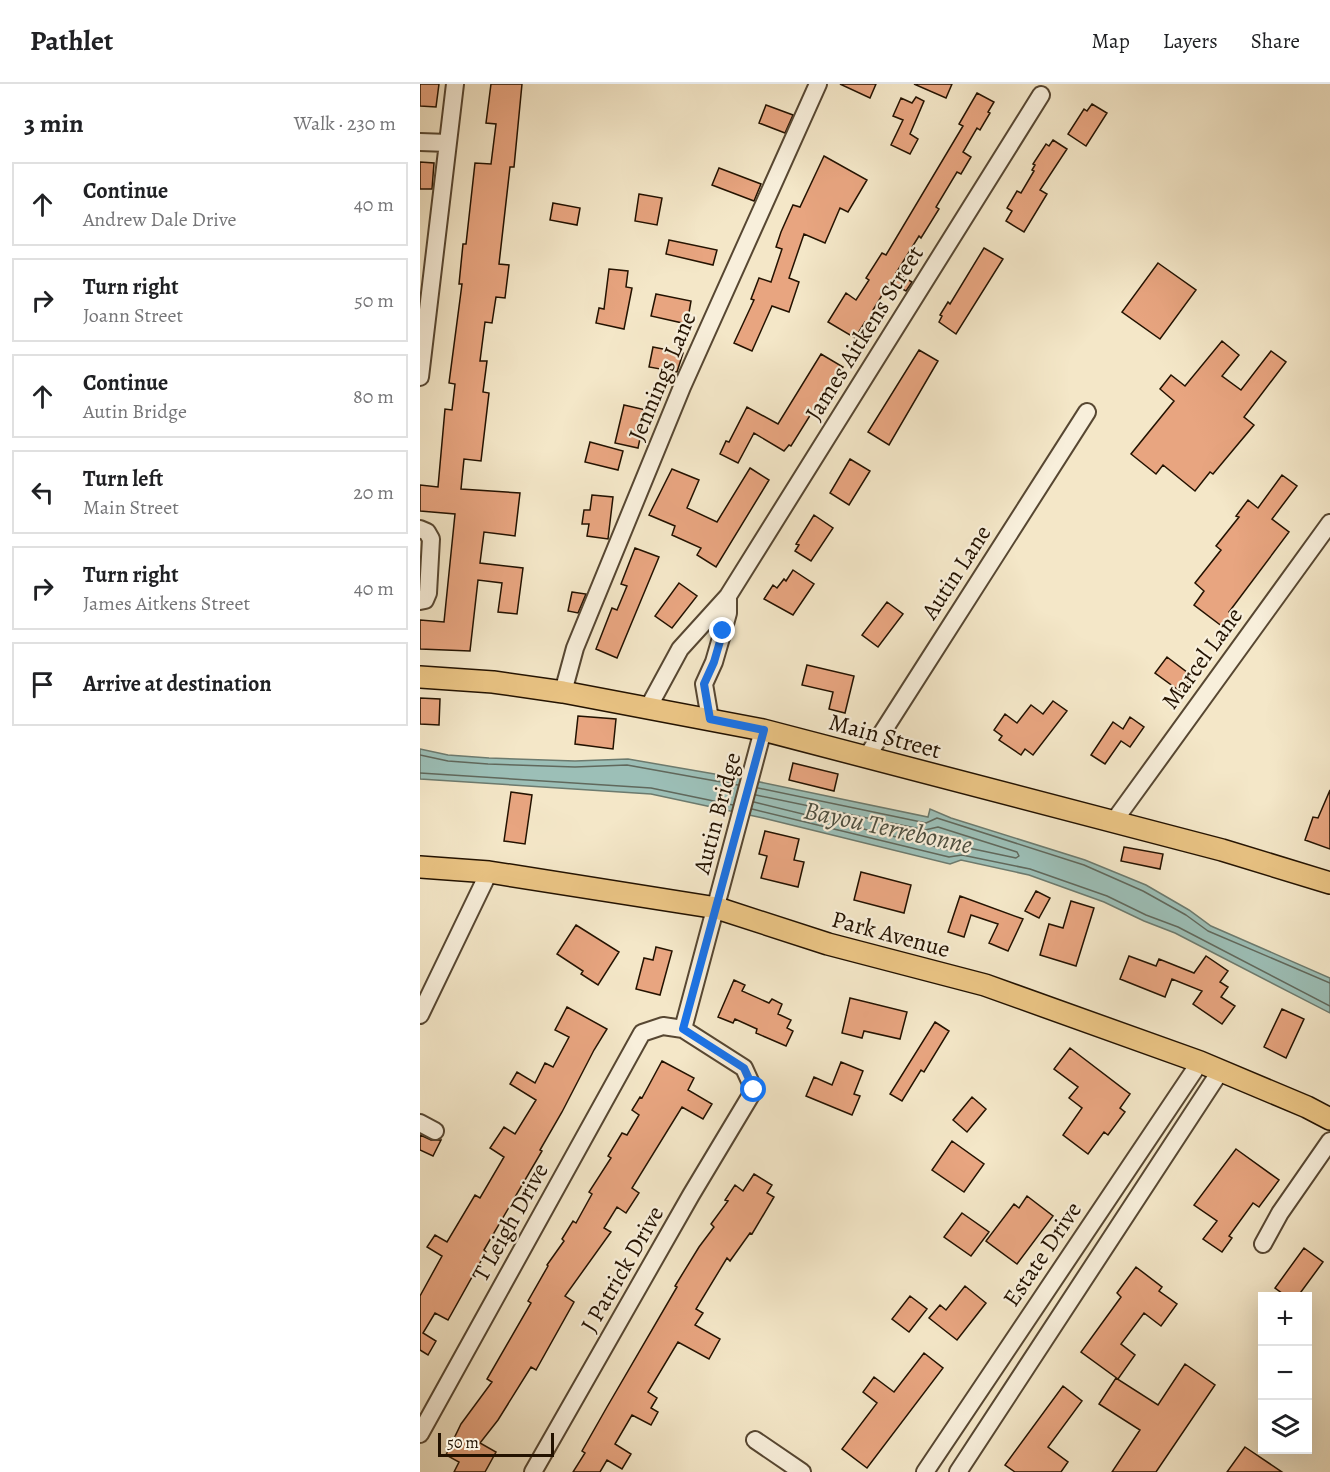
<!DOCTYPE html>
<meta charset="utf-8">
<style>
body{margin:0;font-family:Alegreya,serif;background:#f2f2f2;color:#202124}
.controls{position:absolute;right:18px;bottom:18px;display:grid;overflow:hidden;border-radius:0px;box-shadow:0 6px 24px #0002}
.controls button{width:54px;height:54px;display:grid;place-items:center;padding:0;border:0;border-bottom:2px solid #e0e0e0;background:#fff;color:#202124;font:30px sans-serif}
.scale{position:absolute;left:18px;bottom:15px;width:116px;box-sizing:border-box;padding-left:6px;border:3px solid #231200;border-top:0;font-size:16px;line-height:21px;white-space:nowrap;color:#231200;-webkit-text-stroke:4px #f8efdb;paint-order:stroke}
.stop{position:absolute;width:18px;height:18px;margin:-14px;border:4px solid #1a73e8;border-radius:50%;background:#fff}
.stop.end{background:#1a73e8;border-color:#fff;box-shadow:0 2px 6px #0008}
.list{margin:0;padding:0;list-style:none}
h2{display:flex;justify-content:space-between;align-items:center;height:78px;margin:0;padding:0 24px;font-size:26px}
h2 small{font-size:20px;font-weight:400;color:#757577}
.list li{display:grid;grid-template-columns:39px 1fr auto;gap:18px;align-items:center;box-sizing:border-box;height:84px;margin:0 12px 12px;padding:0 12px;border:2px solid #e0e0e0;border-radius:0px}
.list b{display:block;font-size:22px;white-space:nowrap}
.list p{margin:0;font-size:20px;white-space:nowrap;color:#757577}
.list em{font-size:20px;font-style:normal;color:#757577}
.icon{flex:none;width:33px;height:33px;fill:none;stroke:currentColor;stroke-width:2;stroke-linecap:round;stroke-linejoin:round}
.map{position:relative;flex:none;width:910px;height:1388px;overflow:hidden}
header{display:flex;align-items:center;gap:36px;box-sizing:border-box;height:84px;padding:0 30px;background:#fff;border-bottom:2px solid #e0e0e0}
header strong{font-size:28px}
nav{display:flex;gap:33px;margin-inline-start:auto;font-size:21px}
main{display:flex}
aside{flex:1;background:#fff}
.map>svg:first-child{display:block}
.water{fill:#9cbfb7;stroke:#6c7a6e;stroke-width:1.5}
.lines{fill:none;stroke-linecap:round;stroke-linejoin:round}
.shore{stroke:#60685c;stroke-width:1.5}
.building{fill:#e8a580;stroke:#231200;stroke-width:1.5}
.minor-casing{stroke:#574732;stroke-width:20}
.major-casing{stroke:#231200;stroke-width:24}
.minor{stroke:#f8efdb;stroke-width:16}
.major{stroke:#eac484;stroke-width:21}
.route{stroke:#1a73e8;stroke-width:8}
.labels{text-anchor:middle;stroke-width:4.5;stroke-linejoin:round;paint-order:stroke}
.street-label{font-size:24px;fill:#231200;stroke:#f8efdb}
.water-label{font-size:26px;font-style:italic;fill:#4d4f40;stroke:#f8efdb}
</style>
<header>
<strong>Pathlet</strong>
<nav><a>Map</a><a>Layers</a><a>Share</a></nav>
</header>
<main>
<aside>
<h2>3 min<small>Walk · 230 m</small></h2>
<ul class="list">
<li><svg class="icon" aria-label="ahead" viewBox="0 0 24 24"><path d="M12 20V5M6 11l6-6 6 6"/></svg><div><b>Continue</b><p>Andrew Dale Drive</p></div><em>40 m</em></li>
<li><svg class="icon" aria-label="right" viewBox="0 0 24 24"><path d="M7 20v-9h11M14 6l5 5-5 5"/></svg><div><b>Turn right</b><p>Joann Street</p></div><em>50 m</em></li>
<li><svg class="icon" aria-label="ahead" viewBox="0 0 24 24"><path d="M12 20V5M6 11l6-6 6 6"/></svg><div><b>Continue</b><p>Autin Bridge</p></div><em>80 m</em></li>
<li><svg class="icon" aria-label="left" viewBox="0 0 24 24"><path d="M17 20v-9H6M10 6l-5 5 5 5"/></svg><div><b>Turn left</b><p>Main Street</p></div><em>20 m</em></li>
<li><svg class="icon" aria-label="right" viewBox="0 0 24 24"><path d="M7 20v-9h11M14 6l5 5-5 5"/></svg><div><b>Turn right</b><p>James Aitkens Street</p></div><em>40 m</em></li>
<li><svg class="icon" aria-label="arrive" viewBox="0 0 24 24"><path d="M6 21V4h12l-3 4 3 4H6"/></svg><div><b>Arrive at destination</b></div></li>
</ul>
</aside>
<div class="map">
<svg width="910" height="1388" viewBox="0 0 910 1388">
<rect width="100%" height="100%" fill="#f4e7c8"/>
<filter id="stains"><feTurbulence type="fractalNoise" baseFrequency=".00333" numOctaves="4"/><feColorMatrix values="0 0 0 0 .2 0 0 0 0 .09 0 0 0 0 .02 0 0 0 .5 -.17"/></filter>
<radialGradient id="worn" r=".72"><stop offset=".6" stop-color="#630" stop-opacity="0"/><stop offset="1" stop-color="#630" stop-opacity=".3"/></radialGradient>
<path class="water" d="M0 665 28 671 69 674 155 677 208 675 335 697 508 733 510 725 531 734 665 776 726 801 769 826 791 842 910 894V929L755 849 724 837 684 818 609 791 541 776 530 780 343 734 231 710 0 695Z"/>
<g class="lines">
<path class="shore" d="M0 671 28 677 68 680 155 683 207 681 318 701
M0 689 231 704 313 721
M338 704 506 739 517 734 664 781 723 807 766 831 788 847 910 899
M334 718 529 766 544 763 596 774 599 772 597 768 518 743 505 746 336 711
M332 725 529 773 542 771 610 785 687 812 726 831 758 843 910 922"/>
</g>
<path class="building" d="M0 0H19L16 23 0 22Z
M71 0H102L94 83H90L79 180 89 181 85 214 76 213 72 239 65 238 60 277H67L63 308 69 309 61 377 44 375 41 405 100 409 95 452 64 448 60 479 103 484 97 530 78 528 82 499 58 496 50 567 0 565V536L24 538 35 430 0 427V401L18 403 25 325 32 326 35 300 29 299 42 200H39L43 160H46L55 79 71 80 76 40 66 39Z
M420 0H456L450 14Z
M494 0H532L526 14Z
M557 9 574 18 568 28 570 29 560 46 557 44 543 68 551 73 541 90 537 88 516 123 519 125 501 154 499 152 476 189 492 198 486 207 470 198 453 226 456 228 448 240 445 238 435 254 408 238 426 209 436 216 449 196 446 194 462 169 466 171 543 42 539 40Z
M496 13 504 17 490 50 498 55 490 70 471 61 483 36 473 32 481 14 492 19Z
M672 20 687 29 666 62 648 50 664 25 667 27Z
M346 21 373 31 365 49 339 39Z
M633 56 647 65 620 106 627 110 604 148 586 137 592 127 587 124 597 107 601 109 614 87 612 86 615 81 613 80 626 60 629 62Z
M404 72 447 96 428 128 420 124 405 159 384 150 369 194 379 198 369 228 352 222 332 267 314 259 334 216 331 215 339 194 351 198 362 165 356 163 361 148 373 121 380 123Z
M0 78 14 79 12 105H0Z
M299 84 341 100 334 117 292 101Z
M219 110 242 114 237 141 215 137Z
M133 119 160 124 157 141 130 136Z
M249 156 297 166 293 181 246 170Z
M564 164 583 175 536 250 519 238 522 232 520 231 528 218 530 220Z
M738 179 776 206 740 255 702 228Z
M189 185 208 187 206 203 212 204 204 245 176 239 179 224 184 225Z
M236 210 271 217 267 240 231 232Z
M802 257 819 271 802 292 821 306 851 267 866 278 824 333 834 341 793 390 790 388 775 407 743 381 736 390 711 370 754 317 740 305 751 291 765 302Z
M233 263 263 269 257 288 229 283Z
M499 266 518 277 469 361 448 348Z
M401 270 423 283 402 319 399 317 371 362 369 361 364 367 334 349 318 379 300 370 306 357 309 358 327 323 358 340Z
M204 321 226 326 218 364 195 359Z
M170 358 203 367 198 386 165 378Z
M430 375 450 387 429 421 410 409Z
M330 384 349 396 296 483 277 471 281 464 252 451 255 442 229 431 252 385 279 396 267 424 297 438Z
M862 391 877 402 852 435 869 448 809 528 812 531 803 543 774 521 784 507 775 499 801 466 796 462 819 433 816 432 828 416 838 424Z
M172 411 193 413 188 455 167 452 169 440H162L164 426H170Z
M394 431 413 444 391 477 375 467 379 461 376 460Z
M215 464 239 473 197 574 176 565 192 524 197 526 207 502 201 500Z
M373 486 394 500 373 531 344 515 353 501 357 504 364 495 366 497Z
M259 499 277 512 252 544 235 532Z
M152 508 166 510 158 529 148 527Z
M467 518 483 530 458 563 442 551Z
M747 573 772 592 761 608 735 589Z
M387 581 434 592 425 629 409 625 413 608 382 601Z
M0 614 20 615 19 641 0 640Z
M633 617 647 627 613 671 605 665 601 671 579 656 582 652 574 646 585 630 597 639 611 621 623 630Z
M158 632 196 635 193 665 155 660Z
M710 633 724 643 710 663 701 657 685 680 671 671 693 638 703 645Z
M373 679 418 690 414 707 369 696Z
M910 706V765L885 756 893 733 898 734Z
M91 708 112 711 105 760 84 757Z
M345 747 379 755 374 776 384 778 378 803 341 794 347 772 339 770Z
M704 763 743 770 740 785 701 777Z
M441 788 491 801 484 829 434 816Z
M616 807 630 814 619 834 605 827Z
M540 812 603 835 588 867 569 859 578 840 551 831 544 853 528 848Z
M651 817 674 824 656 882 620 871 629 840 643 844Z
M156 841 199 868 178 901 161 890 163 887 137 870Z
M236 863 252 867 240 911 216 905 224 874 233 876Z
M709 872 736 882 739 875 774 889 786 872 808 887 800 898 808 903 801 913 815 922 802 940 773 920 782 907 752 895 745 913 700 895Z
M314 896 325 901 322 907 349 919 352 915 362 920 358 930 371 936 367 944 373 947 366 962 336 949 337 945 315 935 313 939 298 933Z
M430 914 487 928 480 955 444 947 442 954 422 949Z
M147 923 187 945 174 966 142 1028 120 1066 122 1067 64 1166 66 1168 28 1236 15 1229 3 1249 16 1257 8 1271 0 1266V1212L22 1172 7 1163 15 1151 27 1158 55 1111 60 1114 84 1073 70 1064 84 1043 95 1050 116 1016 90 1000 97 988 115 999 125 979 133 983 149 953 135 946Z
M862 925 884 935 866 974 844 963Z
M515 938 529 947 504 988 501 986 482 1017 470 1010Z
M650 964 710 1010 700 1024 705 1028 688 1051 684 1048 668 1070 643 1051 662 1024 649 1014 658 1003 634 985Z
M242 977 274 994 268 1006 292 1020 283 1035 262 1023 212 1104 219 1109 206 1129 197 1123 184 1144 191 1148 145 1212 154 1218 116 1286 111 1283 78 1336 60 1359 76 1368 65 1388H34L39 1378 26 1371 41 1340 72 1298 67 1295 111 1219 108 1217 128 1182 127 1181 144 1157 142 1155 153 1137 156 1139 172 1110 169 1108 191 1074 188 1072 202 1049 207 1051 219 1031 212 1026 220 1013 222 1014Z
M421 978 443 987 434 1010 440 1012 432 1031 386 1012 394 993 412 1001Z
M552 1013 566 1025 547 1048 533 1036Z
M0 1051 11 1056H21L13 1072 0 1066Z
M532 1057 564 1080 544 1108 512 1086Z
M816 1065 859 1096 839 1123 833 1119 809 1152 812 1154 802 1168 783 1155 797 1137 774 1121Z
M334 1090 352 1101 347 1109 354 1113 332 1150 330 1149 310 1177 307 1174 276 1225 283 1229 275 1241 300 1255 289 1275 258 1258 228 1308 237 1314 231 1324 238 1328 231 1341 212 1331 195 1360 211 1370 202 1385 187 1376 180 1388H153L165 1369 162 1367 187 1323 257 1203 255 1202 279 1163 294 1143 291 1140 308 1117 305 1116 315 1101 323 1107Z
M607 1112 633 1132 597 1180 566 1157 594 1120 599 1124Z
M542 1129 569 1148 551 1172 524 1153Z
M884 1164 903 1178 878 1212H866L855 1204Z
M716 1183 742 1203 739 1207 757 1220 741 1242 724 1229 701 1260 715 1271 698 1295 661 1268 701 1213 697 1209Z
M545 1202 566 1219 537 1256 509 1234 520 1221 526 1226Z
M490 1212 507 1225 489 1248 472 1235Z
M504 1269 523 1284 447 1384 422 1365 457 1319 443 1308 454 1293 474 1308Z
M765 1280 795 1301 736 1388H692L720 1346 679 1320 696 1294 738 1321Z
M643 1302 662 1317 628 1363 648 1378 641 1388H595L585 1381Z
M825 1363 862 1388H807Z"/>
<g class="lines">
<g class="minor-casing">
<path id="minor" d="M0 58 28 59
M0 293 35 0
M0 445 7 448 11 455 8 509 5 516 0 517
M143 608 155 564 262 303 398 0
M228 624 260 565 308 512 621 11
M290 635 284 600 294 578 303 547 308 529V512
M446 674 667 328
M694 737 910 439
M0 931 69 788
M263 945 343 646
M0 1039 15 1047
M843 1160 860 1129 910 1057
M0 1350 222 949 243 942 263 945 324 984 334 1006 271 1111 113 1388
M335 1356 382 1388
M505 1388 780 978
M538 1388 801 986"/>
</g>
<g class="major-casing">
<path id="major" d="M0 593 73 598 143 608 343 646 802 766 910 799
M0 783 69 788 297 824 408 860 565 901 780 978 887 1023 910 1035"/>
</g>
<use href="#minor" class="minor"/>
<use href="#major" class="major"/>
</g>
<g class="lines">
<path class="route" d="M303 547 294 578 284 600 290 635 344 646 263 945 324 984 334 1006"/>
</g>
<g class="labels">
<g class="street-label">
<text transform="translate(444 249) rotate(-58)" y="8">James Aitkens Street</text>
<text transform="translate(242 292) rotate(-67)" y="8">Jennings Lane</text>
<text transform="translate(536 488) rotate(-57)" y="8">Autin Lane</text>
<text transform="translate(782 574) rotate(-54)" y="8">Marcel Lane</text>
<text transform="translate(465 652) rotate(15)" y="8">Main Street</text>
<text transform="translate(297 729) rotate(-75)" y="8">Autin Bridge</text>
<text transform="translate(471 850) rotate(15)" y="8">Park Avenue</text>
<text transform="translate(90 1138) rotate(-61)" y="8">T Leigh Drive</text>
<text transform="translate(622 1170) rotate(-56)" y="8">Estate Drive</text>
<text transform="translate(202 1185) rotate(-60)" y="8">J Patrick Drive</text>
</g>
<g class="water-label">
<text transform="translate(468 743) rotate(12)" y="9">Bayou Terrebonne</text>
</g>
</g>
<rect width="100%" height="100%" filter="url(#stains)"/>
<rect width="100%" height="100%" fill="url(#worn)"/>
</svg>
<div class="controls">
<button>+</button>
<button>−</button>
<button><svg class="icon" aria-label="layers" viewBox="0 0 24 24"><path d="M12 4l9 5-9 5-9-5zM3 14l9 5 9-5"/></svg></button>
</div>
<div class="scale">50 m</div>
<div class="stop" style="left:334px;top:1006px"></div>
<div class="stop end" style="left:303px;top:547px"></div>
</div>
</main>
